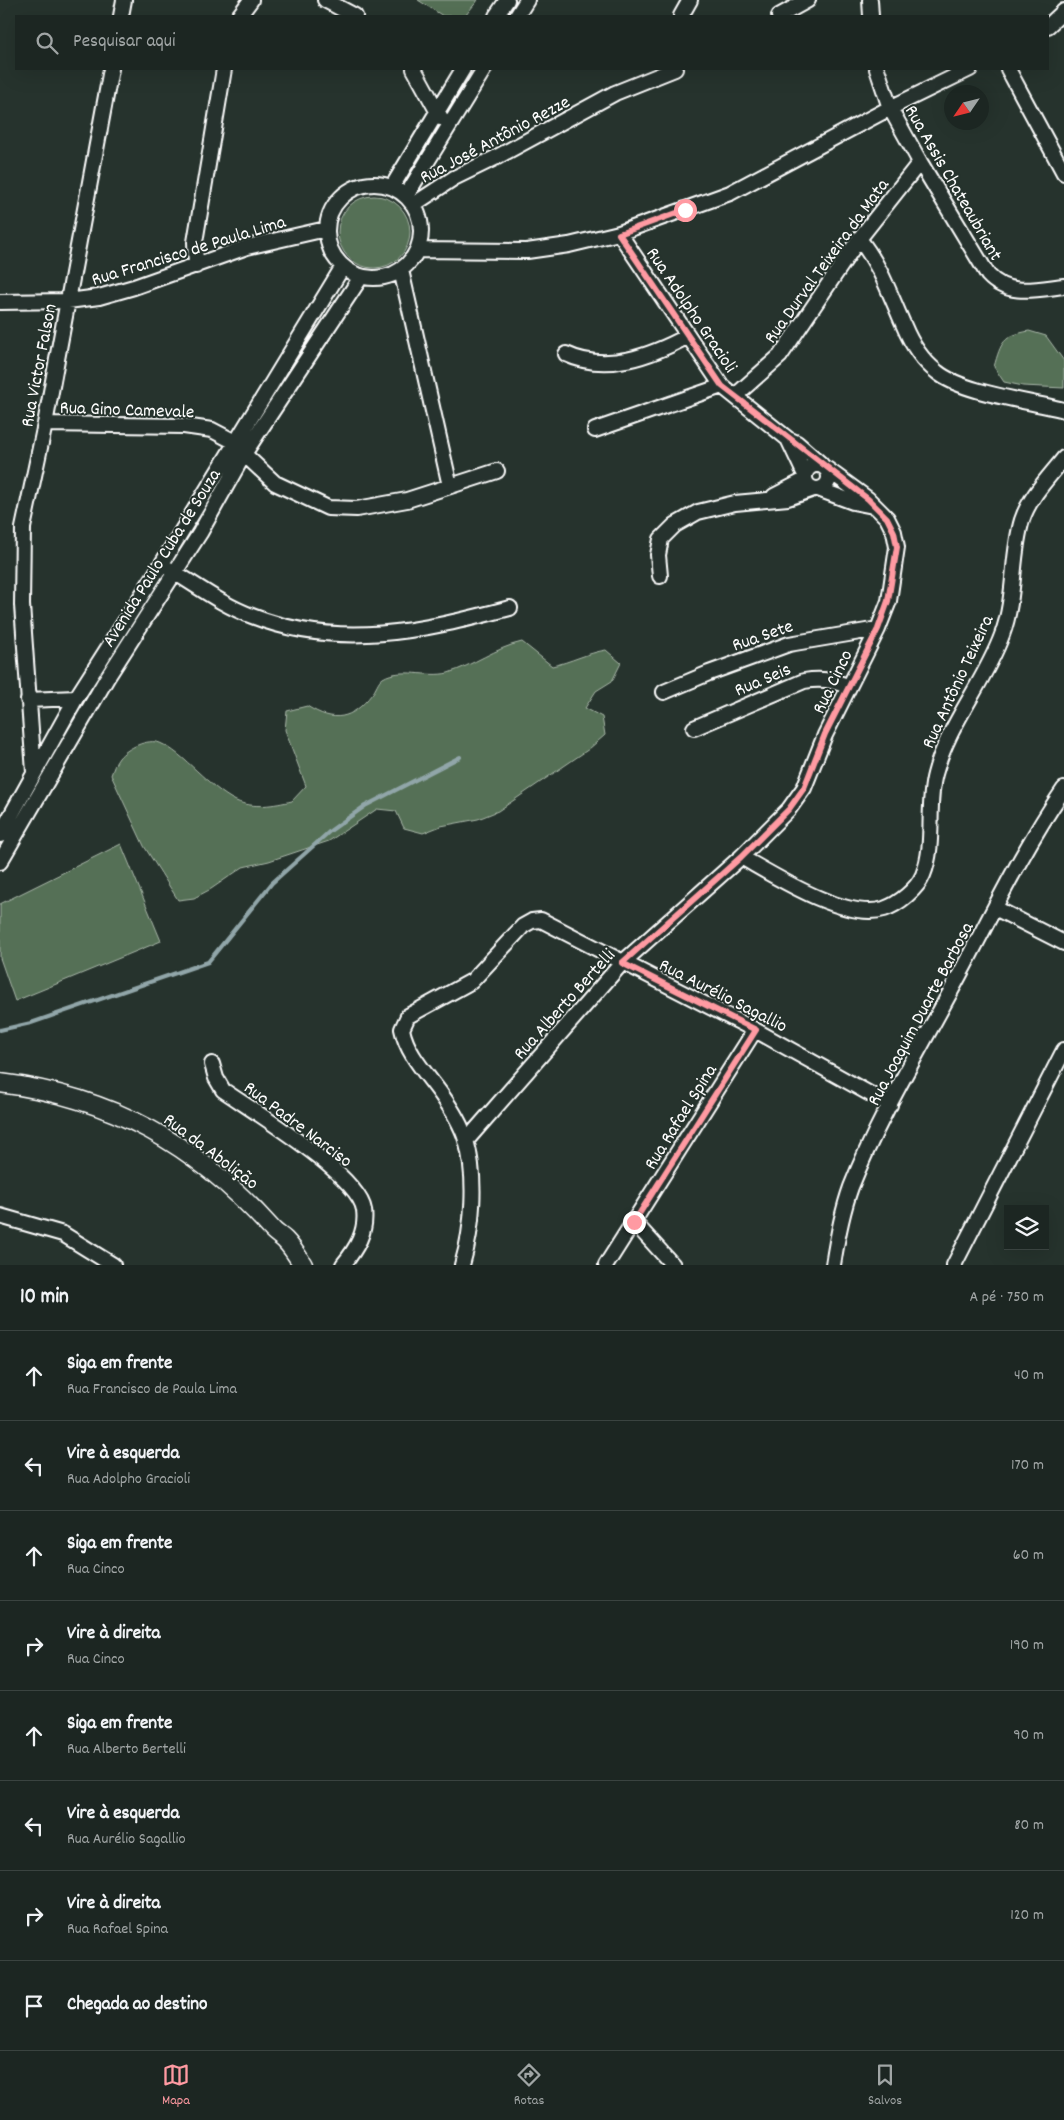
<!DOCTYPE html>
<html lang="pt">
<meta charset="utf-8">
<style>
body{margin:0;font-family:Dekko,sans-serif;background:#29322f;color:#f1f3f6}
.controls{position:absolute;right:15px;bottom:15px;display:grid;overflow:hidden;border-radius:0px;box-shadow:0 5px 20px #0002}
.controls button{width:45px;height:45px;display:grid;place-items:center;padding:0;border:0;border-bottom:1px solid #3a4340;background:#1c2622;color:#f1f3f6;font:25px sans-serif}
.compass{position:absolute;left:944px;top:85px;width:45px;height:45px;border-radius:50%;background:#1c2622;box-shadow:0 5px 20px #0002;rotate:235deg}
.stop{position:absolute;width:15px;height:15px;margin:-11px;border:4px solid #ff9aa2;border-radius:50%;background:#fff}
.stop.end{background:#ff9aa2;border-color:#fff;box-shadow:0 1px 5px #0008}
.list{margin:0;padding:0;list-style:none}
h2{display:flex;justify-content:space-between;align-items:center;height:65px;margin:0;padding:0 20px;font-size:21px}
h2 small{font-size:16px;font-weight:400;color:#a0a5a5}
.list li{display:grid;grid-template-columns:32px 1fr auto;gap:15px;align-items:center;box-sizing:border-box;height:90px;padding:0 20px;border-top:1px solid #3a4340}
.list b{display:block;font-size:19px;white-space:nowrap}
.list p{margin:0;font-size:16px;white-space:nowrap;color:#a0a5a5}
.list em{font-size:16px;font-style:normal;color:#a0a5a5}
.icon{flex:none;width:28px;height:28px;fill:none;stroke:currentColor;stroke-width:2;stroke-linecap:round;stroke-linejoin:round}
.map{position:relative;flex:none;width:1064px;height:1265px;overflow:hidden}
.search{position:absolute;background:#1c2622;box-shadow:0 5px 20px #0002;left:15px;right:15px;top:15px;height:55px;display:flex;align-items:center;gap:12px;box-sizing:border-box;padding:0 18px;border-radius:0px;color:#a0a5a5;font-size:19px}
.sheet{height:785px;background:#1c2622}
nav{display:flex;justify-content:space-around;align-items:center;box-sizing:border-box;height:70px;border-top:1px solid #3a4340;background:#1c2622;font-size:14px;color:#a0a5a5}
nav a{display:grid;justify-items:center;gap:2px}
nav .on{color:#ff9aa2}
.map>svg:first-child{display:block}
.green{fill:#557056;stroke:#aab8aa}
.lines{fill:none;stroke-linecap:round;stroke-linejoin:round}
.stream{stroke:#91a6a9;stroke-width:4}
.minor-casing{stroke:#fff;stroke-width:18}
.major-casing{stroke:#fff;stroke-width:21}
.minor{stroke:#26332d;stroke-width:14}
.major{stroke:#26332d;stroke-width:18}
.route{stroke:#ff9aa2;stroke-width:6}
.labels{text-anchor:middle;stroke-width:4;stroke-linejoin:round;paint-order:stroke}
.street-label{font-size:19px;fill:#fff;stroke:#26332d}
</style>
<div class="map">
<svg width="1064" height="1265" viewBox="0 0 1064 1265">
<rect width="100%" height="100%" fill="#26332d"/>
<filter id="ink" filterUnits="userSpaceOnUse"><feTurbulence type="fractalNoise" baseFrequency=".02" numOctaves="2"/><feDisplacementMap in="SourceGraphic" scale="10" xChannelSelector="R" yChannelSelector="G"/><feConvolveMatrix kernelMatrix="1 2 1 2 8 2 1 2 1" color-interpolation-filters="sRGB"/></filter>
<g filter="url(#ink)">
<path class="green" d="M418 0H478L465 16H443Z
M338 232a36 36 0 1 1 72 0a36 36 0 1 1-72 0Z
M1029 331 1046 336 1064 361V388L1023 386 1004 382 994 367C1001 342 1003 336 1029 331Z
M522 642 552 666C571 662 587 653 606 650L621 663 612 681 596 691 585 708 602 717 605 735 589 749 498 811 478 819 441 826 423 833 404 828 396 811 377 809 329 841 269 861 243 867 211 889 194 898 178 900 144 846 111 775C113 770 115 763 119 758 127 748 148 738 160 743 184 753 209 788 236 801 254 809 274 805 292 801L306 786 285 730 287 711 307 706C334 723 352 720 372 694 376 690 378 681 383 678 401 667 428 678 448 673 474 665 495 648 522 642Z
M121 844 161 941 15 1001 0 958V904Z"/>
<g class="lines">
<path class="stream" d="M0 1030 31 1023 208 962 272 883 330 831 365 806 460 757"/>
<g class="minor-casing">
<path id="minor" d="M325 0 355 16
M870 0 871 16
M121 16 124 0
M239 16 251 0
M496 16 507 0
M517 16 527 0
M681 16 690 0
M779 16 808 0
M1048 26 1064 11
M414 69 441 118
M877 69 890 108 920 162 988 275C1008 297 1037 289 1064 286
M1008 69 1064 173
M327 231a47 47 0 1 1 94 0a47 47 0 1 1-94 0Z
M392 187 463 69
M406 196 484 69
M413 205 454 178 495 158 615 93 675 69
M619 233 722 386 788 439 797 443 821 464
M859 239C881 266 890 295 904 326 911 343 923 361 937 372 962 393 1030 401 1064 410
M417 250 527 251 569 245 619 233 730 193 890 108 970 69
M196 266 195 242 224 69
M401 270 450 486
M0 302 68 301 99 297 134 287 247 247 326 229
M566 354C606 373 651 356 688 336
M735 396 780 356 859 239 920 162
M45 424 184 426 212 430 235 442 244 454 275 483 328 508 357 509 407 500 497 471
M595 430 722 386
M788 439 805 475
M805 477a12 12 0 1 1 24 0a12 12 0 1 1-24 0Z
M818 489 853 502 873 506
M774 496 805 480
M169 569C196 585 222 605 252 616 339 650 423 631 510 608
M660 576 658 555 661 539 675 525 698 512 735 503 788 498 814 489
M664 692 709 673 789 644 878 629
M28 700 76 698
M694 728 804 681C821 678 831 680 848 686
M34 772 22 605 23 528 45 424 111 69
M0 835 76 698 161 565 342 268
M741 857C775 876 845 921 884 909 899 904 917 889 923 875 936 843 926 807 935 774 948 724 984 684 1002 635 1016 598 1011 556 1022 520 1030 496 1049 477 1064 458
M0 862 107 678 200 533 244 454 361 277
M995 908 1064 943
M212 1064 216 1078 223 1090C253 1111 359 1175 364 1210 367 1232 356 1249 343 1265
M466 1141 622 963 741 857 789 809 804 788 825 735 878 629 889 601 897 547 894 532 887 518 868 499 827 469
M0 1216 63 1234 113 1265
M634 1222 673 1265
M462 1265C473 1228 477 1178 466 1140 461 1123 451 1108 441 1094 426 1073 407 1054 402 1029L408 1016 472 981 523 926 532 921 541 920 755 1030 890 1105
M606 1265 755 1030
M833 1265C837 1239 842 1212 851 1187 879 1116 924 1042 960 974 993 912 1024 847 1064 789
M954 1265 1064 1050"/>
</g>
<g class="major-casing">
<path id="major" d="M0 1083C112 1097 196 1144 271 1228 275 1233 281 1236 285 1240 292 1247 298 1257 303 1265"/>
</g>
<use href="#minor" class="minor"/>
<use href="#major" class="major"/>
</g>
</g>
<g class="lines" filter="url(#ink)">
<path class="route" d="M634 1222 756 1030 622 963 741 857 789 809 804 788 825 734 878 629 888 601 897 547 894 532 887 518 868 499 722 386 619 234 685 210"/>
</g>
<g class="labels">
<g class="street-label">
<text transform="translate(494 138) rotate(-28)" y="7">Rua José Antônio Rezze</text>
<text transform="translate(955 182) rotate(60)" y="7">Rua Assis Chateaubriant</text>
<text transform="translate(188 249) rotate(-17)" y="7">Rua Francisco de Paula Lima</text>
<text transform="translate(825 260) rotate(-54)" y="7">Rua Durval Teixeira da Mata</text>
<text transform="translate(693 309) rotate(56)" y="7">Rua Adolpho Gracioli</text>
<text transform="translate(37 365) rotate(-79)" y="7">Rua Victor Falson</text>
<text transform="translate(127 408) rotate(2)" y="7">Rua Gino Camevale</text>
<text transform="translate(160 557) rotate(-58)" y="7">Avenida Paulo Cuba de Souza</text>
<text transform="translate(762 634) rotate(-19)" y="7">Rua Sete</text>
<text transform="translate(762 678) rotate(-23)" y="7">Rua Seis</text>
<text transform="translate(831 681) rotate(-64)" y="7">Rua Cinco</text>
<text transform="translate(956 681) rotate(-65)" y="7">Rua Antônio Teixeira</text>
<text transform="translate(724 994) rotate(27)" y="7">Rua Aurélio Sagallio</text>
<text transform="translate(563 1003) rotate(-48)" y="7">Rua Alberto Bertelli</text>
<text transform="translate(919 1013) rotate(-62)" y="7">Rua Joaquim Duarte Barbosa</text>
<text transform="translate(679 1116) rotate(-58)" y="7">Rua Rafael Spina</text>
<text transform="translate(299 1123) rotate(37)" y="7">Rua Padre Narciso</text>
<text transform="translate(212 1150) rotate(37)" y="7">Rua da Abolição</text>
</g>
</g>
</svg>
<div class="controls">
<button><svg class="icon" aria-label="layers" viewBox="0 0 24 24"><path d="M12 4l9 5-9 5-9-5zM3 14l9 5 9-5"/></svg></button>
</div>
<svg class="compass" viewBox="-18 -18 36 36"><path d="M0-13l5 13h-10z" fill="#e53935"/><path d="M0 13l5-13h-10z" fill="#a0a5a5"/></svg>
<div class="stop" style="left:685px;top:210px"></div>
<div class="stop end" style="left:634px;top:1222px"></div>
<div class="search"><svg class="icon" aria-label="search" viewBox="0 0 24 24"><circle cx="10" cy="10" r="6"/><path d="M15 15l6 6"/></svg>Pesquisar aqui</div>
</div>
<section class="sheet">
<h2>10 min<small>A pé · 750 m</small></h2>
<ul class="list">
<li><svg class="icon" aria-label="ahead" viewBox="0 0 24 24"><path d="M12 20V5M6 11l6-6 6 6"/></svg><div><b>Siga em frente</b><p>Rua Francisco de Paula Lima</p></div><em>40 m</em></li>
<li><svg class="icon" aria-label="left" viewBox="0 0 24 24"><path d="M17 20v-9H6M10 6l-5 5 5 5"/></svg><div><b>Vire à esquerda</b><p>Rua Adolpho Gracioli</p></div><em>170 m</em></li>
<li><svg class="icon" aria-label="ahead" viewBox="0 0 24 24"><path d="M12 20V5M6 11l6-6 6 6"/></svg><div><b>Siga em frente</b><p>Rua Cinco</p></div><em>60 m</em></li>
<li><svg class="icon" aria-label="right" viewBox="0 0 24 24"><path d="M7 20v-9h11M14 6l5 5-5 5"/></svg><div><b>Vire à direita</b><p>Rua Cinco</p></div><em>190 m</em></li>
<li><svg class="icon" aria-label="ahead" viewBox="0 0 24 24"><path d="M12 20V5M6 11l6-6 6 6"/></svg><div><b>Siga em frente</b><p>Rua Alberto Bertelli</p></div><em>90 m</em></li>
<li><svg class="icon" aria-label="left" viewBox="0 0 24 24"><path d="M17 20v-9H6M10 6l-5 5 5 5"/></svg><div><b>Vire à esquerda</b><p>Rua Aurélio Sagallio</p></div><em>80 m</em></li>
<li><svg class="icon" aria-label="right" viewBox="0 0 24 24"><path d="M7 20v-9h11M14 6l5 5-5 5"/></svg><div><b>Vire à direita</b><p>Rua Rafael Spina</p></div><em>120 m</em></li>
<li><svg class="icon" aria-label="arrive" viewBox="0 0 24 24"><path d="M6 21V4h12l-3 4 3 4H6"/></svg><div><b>Chegada ao destino</b></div></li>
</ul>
</section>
<nav>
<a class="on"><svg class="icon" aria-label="map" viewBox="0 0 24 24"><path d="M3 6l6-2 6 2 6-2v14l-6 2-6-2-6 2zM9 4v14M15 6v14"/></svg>Mapa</a>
<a><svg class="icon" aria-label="directions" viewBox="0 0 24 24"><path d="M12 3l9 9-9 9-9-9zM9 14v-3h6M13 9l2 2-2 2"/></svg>Rotas</a>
<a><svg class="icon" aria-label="saved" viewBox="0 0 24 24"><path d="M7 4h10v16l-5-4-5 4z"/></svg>Salvos</a>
</nav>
